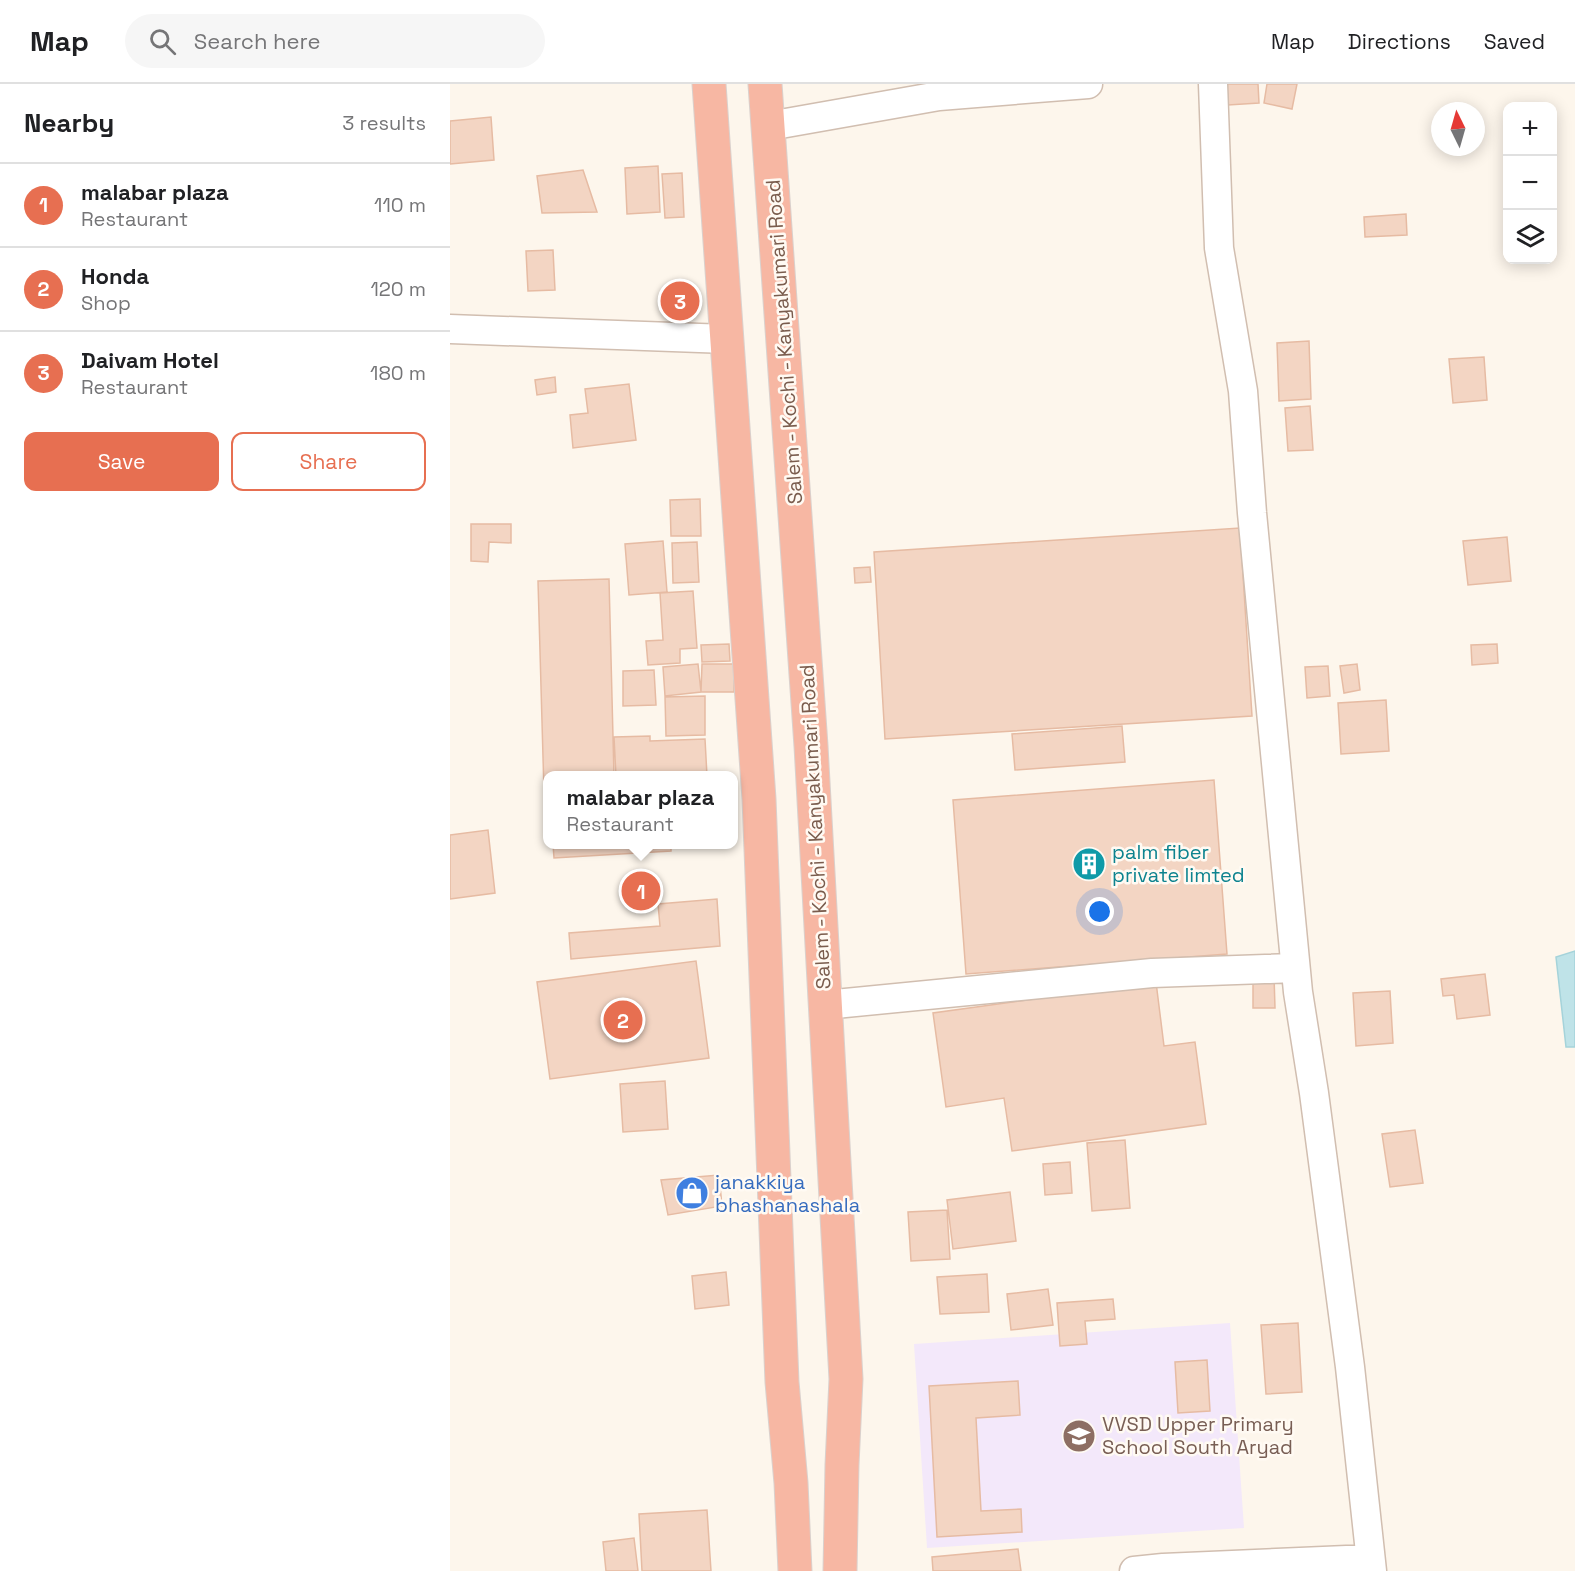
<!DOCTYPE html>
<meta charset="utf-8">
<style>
body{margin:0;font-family:"Space Grotesk",sans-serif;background:#f6f6f6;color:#202124}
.controls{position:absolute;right:18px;top:18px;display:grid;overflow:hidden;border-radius:12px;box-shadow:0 3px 15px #0003}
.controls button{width:54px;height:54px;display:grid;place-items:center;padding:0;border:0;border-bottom:2px solid #e0e0e0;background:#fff;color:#202124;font:30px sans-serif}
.compass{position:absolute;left:981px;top:18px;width:54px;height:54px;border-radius:50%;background:#fff;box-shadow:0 3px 15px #0003;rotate:355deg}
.you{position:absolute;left:650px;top:828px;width:21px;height:21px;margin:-15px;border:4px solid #fff;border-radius:50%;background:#1a73e8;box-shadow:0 0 0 9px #1a73e833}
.badge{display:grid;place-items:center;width:39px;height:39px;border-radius:50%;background:#e76f51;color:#fff;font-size:20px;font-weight:700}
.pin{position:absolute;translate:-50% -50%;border:3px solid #fff;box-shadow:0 2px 6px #0006}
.popup{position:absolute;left:93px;top:687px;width:195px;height:78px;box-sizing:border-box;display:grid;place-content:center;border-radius:12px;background:#fff;filter:drop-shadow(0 2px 4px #0005);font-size:20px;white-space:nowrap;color:#757577}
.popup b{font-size:22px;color:#202124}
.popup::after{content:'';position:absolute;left:50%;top:100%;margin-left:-12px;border:12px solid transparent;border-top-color:#fff}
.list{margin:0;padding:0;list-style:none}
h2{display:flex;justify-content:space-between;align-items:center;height:78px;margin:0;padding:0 24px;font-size:26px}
h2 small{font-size:20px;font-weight:400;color:#757577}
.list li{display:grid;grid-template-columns:39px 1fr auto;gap:18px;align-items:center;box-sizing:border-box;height:84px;padding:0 24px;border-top:2px solid #e0e0e0}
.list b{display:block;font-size:22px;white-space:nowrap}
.list p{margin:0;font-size:20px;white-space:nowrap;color:#757577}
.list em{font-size:20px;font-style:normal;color:#757577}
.actions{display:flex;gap:12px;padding:18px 24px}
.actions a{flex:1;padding:14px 0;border:2px solid #e76f51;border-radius:12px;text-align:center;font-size:21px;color:#e76f51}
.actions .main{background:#e76f51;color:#fff}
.icon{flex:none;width:33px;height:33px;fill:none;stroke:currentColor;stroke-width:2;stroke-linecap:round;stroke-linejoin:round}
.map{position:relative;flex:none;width:1125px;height:1487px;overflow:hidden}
header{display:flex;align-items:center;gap:36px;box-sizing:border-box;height:84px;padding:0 30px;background:#fff;border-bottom:2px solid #e0e0e0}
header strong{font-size:28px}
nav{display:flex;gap:33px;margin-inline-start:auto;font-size:21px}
.search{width:420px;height:54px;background:#f6f6f6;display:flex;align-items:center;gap:15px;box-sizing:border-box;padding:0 21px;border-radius:33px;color:#757577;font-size:22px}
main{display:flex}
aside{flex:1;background:#fff}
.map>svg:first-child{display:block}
.education{fill:#f3e8fa}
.water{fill:#bfe3e8;stroke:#a5d3da;stroke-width:1.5}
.building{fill:#f3d5c3;stroke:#e6bba3;stroke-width:1.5}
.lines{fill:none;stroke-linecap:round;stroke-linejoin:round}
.street-casing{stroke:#d1beb0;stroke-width:31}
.highway-casing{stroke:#dad1cd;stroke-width:35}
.street{stroke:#fff;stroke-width:28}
.highway{stroke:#f7b7a3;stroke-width:33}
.labels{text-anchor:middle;stroke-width:5;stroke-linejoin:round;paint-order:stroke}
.street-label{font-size:20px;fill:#7a5c4d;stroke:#fffaf3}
.culture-label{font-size:20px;fill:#0d838f;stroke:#fffaf3;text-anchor:start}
.shop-label{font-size:20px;fill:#366cbe;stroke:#fffaf3;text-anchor:start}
.education-label{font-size:20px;fill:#785e54;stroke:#fffaf3;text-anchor:start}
</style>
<header>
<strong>Map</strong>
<div class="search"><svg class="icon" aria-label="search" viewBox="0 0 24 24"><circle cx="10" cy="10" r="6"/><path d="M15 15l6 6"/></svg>Search here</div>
<nav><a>Map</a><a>Directions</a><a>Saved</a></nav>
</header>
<main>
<aside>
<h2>Nearby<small>3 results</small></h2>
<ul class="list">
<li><span class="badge">1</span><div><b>malabar plaza</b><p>Restaurant</p></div><em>110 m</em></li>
<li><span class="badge">2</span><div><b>Honda</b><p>Shop</p></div><em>120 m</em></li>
<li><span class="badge">3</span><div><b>Daivam Hotel</b><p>Restaurant</p></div><em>180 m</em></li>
</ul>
<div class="actions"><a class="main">Save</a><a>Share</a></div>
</aside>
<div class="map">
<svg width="1125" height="1487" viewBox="0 0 1125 1487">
<rect width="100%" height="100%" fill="#fdf6ec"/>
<path class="education" d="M780 1239 794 1444 477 1464 464 1260Z"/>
<path class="water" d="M1125 867V963H1116L1106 873Z"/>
<path class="building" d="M777 0H808L809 19 778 21Z
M817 0H847L842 25 814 19Z
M41 33 44 76 0 80V37Z
M208 82 210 128 177 130 175 84Z
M133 86 147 128 92 129 87 92Z
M232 89 234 133 215 134 212 90Z
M956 130 957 151 915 153 914 133Z
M103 166 105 206 78 207 76 167Z
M859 257 861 315 829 317 827 259Z
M1034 273 1037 316 1003 319 999 275Z
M105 293 106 308 87 311 85 296Z
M179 300 186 356 123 364 120 331 138 329 135 305Z
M860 322 863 366 838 367 835 324Z
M250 415 251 452H221L220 416Z
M21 440H61V459L39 458 38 478 21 477Z
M790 444 802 632 435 655 424 468Z
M1057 453 1061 497 1018 501 1013 457Z
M213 457 217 508 179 511 175 460Z
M247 458 249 498 223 499 222 459Z
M420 483 421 498 405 499 404 484Z
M159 495 164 692H98V708H94L88 497Z
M243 507 247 564 230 565V579L198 581 196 557 213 556 210 509Z
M279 560 280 577 252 578 251 561Z
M1047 560 1048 579 1022 581 1021 561Z
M248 580 251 608 215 612 213 583Z
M252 580H284V608H251Z
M907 580 910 606 894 609 890 582Z
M878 582 880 612 857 614 855 583Z
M204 586 206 621 173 622V587Z
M255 612V651L216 652 215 613Z
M936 616 939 667 891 670 888 619Z
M672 642 675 678 565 686 562 650Z
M200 652V657L255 655 257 692H166L164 653Z
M764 696 777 870 516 890 503 716Z
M38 746 45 809 0 815V751Z
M103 760H221V767L104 774Z
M267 815 270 862 121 875 119 849 210 842 208 820Z
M246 877 259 974 100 995 87 898Z
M1035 890 1040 931 1007 935 1004 911 993 912 991 895Z
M803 892H824L825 924H803Z
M706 898 714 962 745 958 756 1040 562 1067 554 1014 496 1023 483 929Z
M940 907 943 959 906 962 903 909Z
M215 997 218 1045 173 1048 170 1000Z
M965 1046 973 1099 940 1103 932 1050Z
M675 1056 680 1124 642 1127 637 1059Z
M620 1078 622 1109 595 1111 593 1080Z
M269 1091 272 1122 218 1131 211 1096Z
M560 1108 566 1157 503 1165 497 1116Z
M497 1126 500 1175 461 1177 458 1128Z
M276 1188 279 1221 245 1225 242 1192Z
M537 1190 539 1228 490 1230 487 1193Z
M598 1205 603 1241 561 1246 557 1210Z
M663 1215 665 1235 635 1237 637 1260 610 1262 607 1219Z
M848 1239 852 1308 816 1310 811 1241Z
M757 1276 760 1327 728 1329 725 1278Z
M568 1297 570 1331 526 1334 531 1427 571 1425 572 1448 487 1453 479 1302Z
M257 1426 261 1487H192L189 1430Z
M184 1454 188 1487H156L153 1458Z
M568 1465 571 1487H483L482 1473Z"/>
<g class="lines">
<g class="street-casing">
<path id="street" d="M763 0 769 164 793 307 802 429 848 908 864 1009 900 1283 922 1487
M319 42 489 12 638 0
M0 245 277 255
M375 921 702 889 845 884
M684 1487 713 1484 920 1475"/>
</g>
<g class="highway-casing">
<path id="highway" d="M259 0 309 715 332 1298 341 1399 345 1487
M315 0 361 662 396 1295 392 1381 390 1487"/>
</g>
<use href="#street" class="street"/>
<use href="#highway" class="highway"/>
</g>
<defs>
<g id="building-disc" transform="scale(1.725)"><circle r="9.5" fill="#0f9aa8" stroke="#fffaf3"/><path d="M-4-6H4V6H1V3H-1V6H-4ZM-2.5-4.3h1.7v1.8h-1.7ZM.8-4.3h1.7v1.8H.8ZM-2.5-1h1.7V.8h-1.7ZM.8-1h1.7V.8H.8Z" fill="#fff"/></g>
<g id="shop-disc" transform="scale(1.725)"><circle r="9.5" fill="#3f7fe0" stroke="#fffaf3"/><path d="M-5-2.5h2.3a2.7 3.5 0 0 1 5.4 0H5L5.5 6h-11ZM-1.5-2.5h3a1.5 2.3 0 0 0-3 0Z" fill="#fff"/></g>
<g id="school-disc" transform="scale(1.725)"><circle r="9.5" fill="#8d6e63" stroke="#fffaf3"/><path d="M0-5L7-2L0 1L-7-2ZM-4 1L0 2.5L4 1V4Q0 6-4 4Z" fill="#fff"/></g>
</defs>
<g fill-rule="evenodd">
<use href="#building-disc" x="639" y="780"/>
<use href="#shop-disc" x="242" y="1109"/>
<use href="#school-disc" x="629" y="1352"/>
</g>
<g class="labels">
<g class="street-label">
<text transform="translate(334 258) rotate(-94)" y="7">Salem - Kochi - Kanyakumari Road</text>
<text transform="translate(365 743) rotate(-93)" y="7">Salem - Kochi - Kanyakumari Road</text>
</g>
<g class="culture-label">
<text x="662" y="775">palm fiber<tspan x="662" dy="23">private limted</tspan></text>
</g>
<g class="shop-label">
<text x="265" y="1105">janakkiya<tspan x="265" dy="23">bhashanashala</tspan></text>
</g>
<g class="education-label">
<text x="652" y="1347">VVSD Upper Primary<tspan x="652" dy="23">School South Aryad</tspan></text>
</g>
</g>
</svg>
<div class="controls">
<button>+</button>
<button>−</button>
<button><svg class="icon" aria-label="layers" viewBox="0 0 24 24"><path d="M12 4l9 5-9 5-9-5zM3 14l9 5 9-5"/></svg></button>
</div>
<svg class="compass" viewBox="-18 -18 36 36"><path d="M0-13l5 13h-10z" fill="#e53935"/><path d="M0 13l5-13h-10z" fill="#757577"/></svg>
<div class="you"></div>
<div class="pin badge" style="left:191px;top:807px">1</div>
<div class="popup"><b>malabar plaza</b>Restaurant</div>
<div class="pin badge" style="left:173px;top:936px">2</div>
<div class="pin badge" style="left:230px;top:217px">3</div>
</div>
</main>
